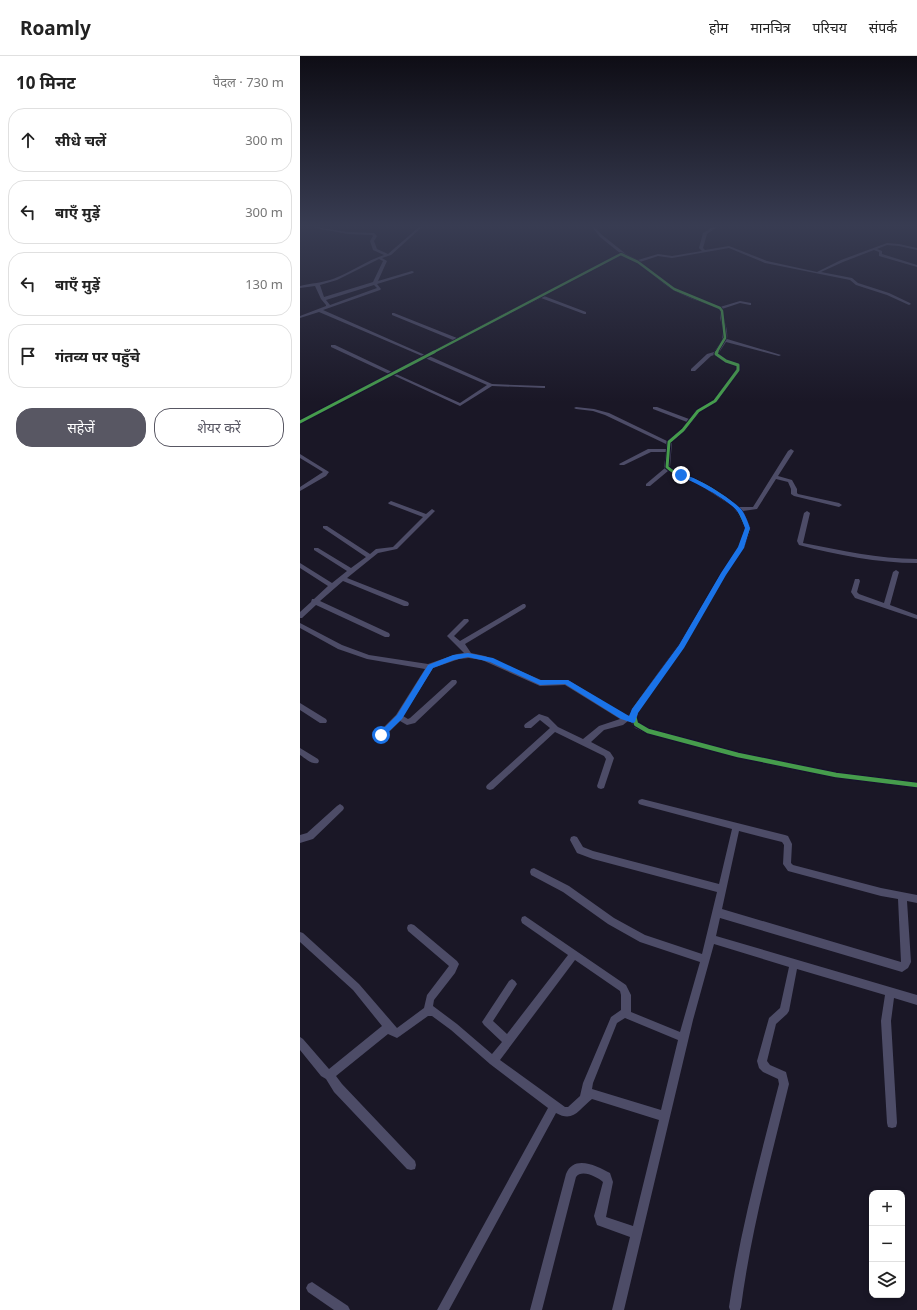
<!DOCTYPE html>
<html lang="hi">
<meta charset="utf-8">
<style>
body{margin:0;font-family:"Noto Sans","Noto Sans Devanagari",sans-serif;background:#f2f2f2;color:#222}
.controls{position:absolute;right:12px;bottom:12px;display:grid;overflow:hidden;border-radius:8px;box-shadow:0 2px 6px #0003}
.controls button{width:36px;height:36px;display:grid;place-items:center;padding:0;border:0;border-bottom:1px solid #e0e0e0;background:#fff;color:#222;font:20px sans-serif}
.stop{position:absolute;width:12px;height:12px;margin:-9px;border:3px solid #1a73e8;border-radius:50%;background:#fff}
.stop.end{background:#1a73e8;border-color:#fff;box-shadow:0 1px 4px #0008}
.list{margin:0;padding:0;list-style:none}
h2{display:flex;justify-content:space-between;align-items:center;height:52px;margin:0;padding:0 16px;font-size:17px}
h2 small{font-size:13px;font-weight:400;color:#767676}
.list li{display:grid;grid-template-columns:26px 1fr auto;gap:12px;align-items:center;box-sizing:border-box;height:64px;margin:0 8px 8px;padding:0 8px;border:1px solid #e0e0e0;border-radius:16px}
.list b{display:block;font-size:15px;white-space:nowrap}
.list em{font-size:13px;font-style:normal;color:#767676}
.actions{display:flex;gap:8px;padding:12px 16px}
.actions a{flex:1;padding:9px 0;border:1px solid #585763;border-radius:16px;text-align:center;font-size:14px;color:#585763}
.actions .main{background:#585763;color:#fff}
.icon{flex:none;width:22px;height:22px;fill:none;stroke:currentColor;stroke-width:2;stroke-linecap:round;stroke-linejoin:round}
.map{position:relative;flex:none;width:617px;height:1254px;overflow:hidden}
header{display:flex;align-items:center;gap:24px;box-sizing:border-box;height:56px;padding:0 20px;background:#fff;border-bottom:1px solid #e0e0e0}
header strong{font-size:19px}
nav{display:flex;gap:22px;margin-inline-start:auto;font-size:14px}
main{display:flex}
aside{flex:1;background:#fff}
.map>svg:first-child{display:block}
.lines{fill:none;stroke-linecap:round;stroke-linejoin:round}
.street{fill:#4d4c67;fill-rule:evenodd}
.cycleway-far3-casing{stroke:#16112c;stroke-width:4}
.cycleway-far2-casing{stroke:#16112c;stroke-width:5}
.cycleway-far1-casing{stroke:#16112c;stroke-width:6}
.cycleway-casing{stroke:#16112c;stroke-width:7}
.cycleway-far3{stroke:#469c4c;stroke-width:2.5}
.cycleway-far2{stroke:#469c4c;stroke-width:3}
.cycleway-far1{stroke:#469c4c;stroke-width:3.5}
.cycleway{stroke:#469c4c;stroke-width:4.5}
.route{fill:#1a73e8}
</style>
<header>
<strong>Roamly</strong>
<nav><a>होम</a><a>मानचित्र</a><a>परिचय</a><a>संपर्क</a></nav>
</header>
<main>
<aside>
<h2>10 मिनट<small>पैदल · 730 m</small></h2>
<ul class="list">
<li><svg class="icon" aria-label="ahead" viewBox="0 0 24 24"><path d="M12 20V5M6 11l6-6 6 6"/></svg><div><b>सीधे चलें</b></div><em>300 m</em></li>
<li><svg class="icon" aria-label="left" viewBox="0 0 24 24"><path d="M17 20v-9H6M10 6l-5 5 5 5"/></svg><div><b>बाएँ मुड़ें</b></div><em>300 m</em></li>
<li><svg class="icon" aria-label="left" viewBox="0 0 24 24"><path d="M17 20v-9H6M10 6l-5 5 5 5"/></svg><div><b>बाएँ मुड़ें</b></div><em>130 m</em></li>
<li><svg class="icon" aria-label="arrive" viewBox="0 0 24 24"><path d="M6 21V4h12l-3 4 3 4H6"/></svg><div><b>गंतव्य पर पहुँचे</b></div></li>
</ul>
<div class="actions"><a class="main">सहेजें</a><a>शेयर करें</a></div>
</aside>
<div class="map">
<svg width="617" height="1254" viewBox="0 0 617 1254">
<rect width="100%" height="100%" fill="#1a1726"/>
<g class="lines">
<path class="street" d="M14 171 48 176 74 177 77 180 74 185 77 193 88 198 119 171H122L91 199 82 202 87 205 78 225 112 215 114 216 113 217 77 228 81 233 80 234 23 254 125 299 153 284 92 259V257H94L157 282 320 197 300 181 292 171H294L302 179 326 198 338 204 358 198 372 200 402 195 399 192 403 177 413 171H417L407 178 403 192 405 194 429 190 467 205 517 216 541 204 587 187 599 188 617 192V194L599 190 587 189 577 193 582 195V198L617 209V211L579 200V196L574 194 543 206 521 216 552 222 558 227 589 237 610 247 611 248 609 249 587 239 556 229 550 224 465 207 429 192 372 202 358 200 340 206 375 232 388 238 420 251 440 245 451 247V249H450L440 247 422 253C424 256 423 259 424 263 426 270 428 276 427 283L481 299 479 300 426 286 418 298 428 304 440 308V314L417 346 400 356 385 375 372 386 370 411 373 414 401 425 436 448 439 451H453L488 395 491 393 494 395 478 420 492 424 497 433V437L498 438 539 447 542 449 539 451 494 440 491 438V433L488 426 476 423 457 453 443 455 451 473 444 492 425 519 383 592 338 656 337 663 340 668 349 672 438 696 536 716 617 726V732L536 722 438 702 348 678 335 672 331 666 328 665 323 669 304 674 291 686 310 696 314 702 304 732 301 733 298 732 297 730 306 703 304 700 255 676 193 733 190 734 187 733 186 731 187 729 250 672 240 664 231 672H225L224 670 225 668 239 658 248 661 258 671 283 683 299 670 320 663 265 629 240 630 182 604 169 602 159 603 133 612 103 660 108 663 110 662 152 624H156L157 626 156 628 115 667 107 669 100 665 84 681 81 682 78 681 77 679 78 677 96 659 125 613 67 603 38 593 0 572V567L42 589 69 599 128 608 157 598 164 597 147 580 164 563H168L169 565 154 580 160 585 223 548H225L226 550 225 552 165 588 171 597 185 600 241 624H268L325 659 330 660 332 653 379 588 421 517 438 492 445 473 437 456 432 450 397 427 368 415 350 430H346V428L365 412 364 411 366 396H351L324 409H320L319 408 348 393H366V388L305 359 293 355 276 353 274 352 276 351 294 353 309 357 367 385 381 373 387 366 353 353V351H357L389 363 396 354 413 344 436 314V310L424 306 414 299 411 300 395 315H391V313L407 298 414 296 422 284 423 274 420 262V255L419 253C403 246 387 242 373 234 356 224 340 204 321 199L244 240 286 256V258H284L241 242 129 300 192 328 243 330H245V332L192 330 160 350 93 319 0 367V364L89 318 31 291V289H35L92 316 122 300 19 256 0 262V260L26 250V249L21 243 15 230 0 232V230C11 227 22 227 33 223 51 216 66 205 84 199L73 194 70 185 73 180 72 179 48 178 15 172ZM79 203 83 205 73 226 24 241 20 229 37 224ZM74 229 77 232 30 249 26 244ZM125 302 187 329 160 347 96 318Z
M0 398 29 416 26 420 0 435V431L23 416 0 402Z
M91 445 126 458 132 453 135 455 97 493 78 497 47 522 108 546 109 548 108 550H104L43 525 20 545 89 577 90 579 89 581H85L16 549 2 562H0V556L11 546 12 543H14L28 530 0 512V507L32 527 47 515 14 494V492H18L51 512 66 501 23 472V470H27L70 498 76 493 93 491 123 461 89 448 88 447Z
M507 455 510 457 503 487C541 494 578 503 617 503V507C578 507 537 499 499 489L497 485 504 457Z
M596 514 599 516 590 549 617 559V563L555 542 551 536 555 523H559L560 525 557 536 559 538 584 547 593 516Z
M0 647 26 663 27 665 26 667H20L0 654Z
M0 692 18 703 19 705 18 707C12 709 5 702 0 699Z
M342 743 485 779 488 780 492 788 491 807 493 809 581 832 617 839V847L607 845 611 906 608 912 602 916 420 862 416 880 617 939V949L594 942 591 965 597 1067 596 1071 592 1072 588 1071 587 1067 581 965 585 939 497 913 489 955 487 958 476 968 467 1005 470 1009 486 1016 489 1028C471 1102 451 1175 441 1251L440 1254H430L429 1251C440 1175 460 1102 479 1028L478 1023 463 1016 459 1012 457 1005 469 962 480 952 489 911 414 888 393 964 324 1254H312L330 1181 297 1169 294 1160 303 1126C297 1121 282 1113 276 1121L242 1254H230L266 1118C274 1098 297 1110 310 1117L313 1126 306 1161 333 1170 359 1064 292 1043C279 1053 274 1067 256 1057L149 1254H137L248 1052 190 1008 151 974 132 960H128L100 980 97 982 88 978 36 1020 42 1028 115 1105 116 1109 115 1113 111 1114 107 1113 34 1036 26 1023 21 1020 0 994V981L3 983 29 1013 82 970 53 934 0 886V876L3 877 59 928 97 972 124 952 127 939 149 910 108 875 107 872 108 869 111 868 114 869 157 905 159 908 155 917 134 944 133 950 157 968 192 998 202 986 184 969 182 966 209 925 212 923 215 925 217 928 193 965 207 978 268 899 222 867 221 864 222 861 225 860 326 929 331 939V956L380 976 400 906 340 886 308 868 263 836 231 819 230 816 231 813 234 812 269 830 314 862 345 879 402 898 417 836 293 803 277 797 270 784 271 781 274 780 277 781 283 791 293 795 419 828 432 773 342 749 339 748 338 746 339 744ZM439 775 482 786 484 789 483 808 488 815 581 840 598 843 601 906 422 853ZM275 904 320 935 321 939V954L311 961 283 1027 280 1040 268 1051H265L200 1004ZM325 962 378 984 361 1054 292 1033 293 1027 317 967Z
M40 748 43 750 44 752 43 754 13 783 0 787V779L7 777 37 750Z
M12 1226 48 1250 50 1254H34L8 1236 6 1232 8 1228Z"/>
<g class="cycleway-far3-casing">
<path id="cycleway-far3" d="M132 297 321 198 338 206 374 233 420 252 422 255 425 282 416 297"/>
</g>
<g class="cycleway-far2-casing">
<path id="cycleway-far2" d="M417 296 416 298 426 305 438 309V314L415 345 398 355 383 374 369 386 367 411C375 419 388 421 398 426 409 431 435 447 441 457
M0 366 134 296"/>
</g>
<g class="cycleway-far1-casing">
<path id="cycleway-far1" d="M333 661 335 655 381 590 423 518 441 492 448 473 440 456"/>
</g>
<g class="cycleway-casing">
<path id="cycleway" d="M334 660 336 668 348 675 438 699 536 719 617 729"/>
</g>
<use href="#cycleway-far3" class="cycleway-far3"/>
<use href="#cycleway-far2" class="cycleway-far2"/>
<use href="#cycleway-far1" class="cycleway-far1"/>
<use href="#cycleway" class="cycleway"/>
</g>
<linearGradient id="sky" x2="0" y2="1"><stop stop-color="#0e0d15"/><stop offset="0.49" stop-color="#383c52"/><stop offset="1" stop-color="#383c52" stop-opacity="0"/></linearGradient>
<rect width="617" height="346" fill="url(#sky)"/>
<path class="route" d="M379 418C391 417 432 443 441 453 445 458 448 466 450 472L444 492 426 519 384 592 338 657 335 666 333 667 321 663 265 628 240 629 190 606 168 601 154 604 133 612 102 663 83 681H79V677L97 659 128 609 153 599 168 597 193 602 240 624H268L329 660 332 653 379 589 421 517 438 491 445 472C443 467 441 460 437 455 429 444 393 425 379 420Z"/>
</svg>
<div class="controls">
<button>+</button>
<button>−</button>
<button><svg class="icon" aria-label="layers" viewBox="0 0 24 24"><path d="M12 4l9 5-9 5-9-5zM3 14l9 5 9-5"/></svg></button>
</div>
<div class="stop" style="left:81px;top:679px"></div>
<div class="stop end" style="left:381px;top:419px"></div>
</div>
</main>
